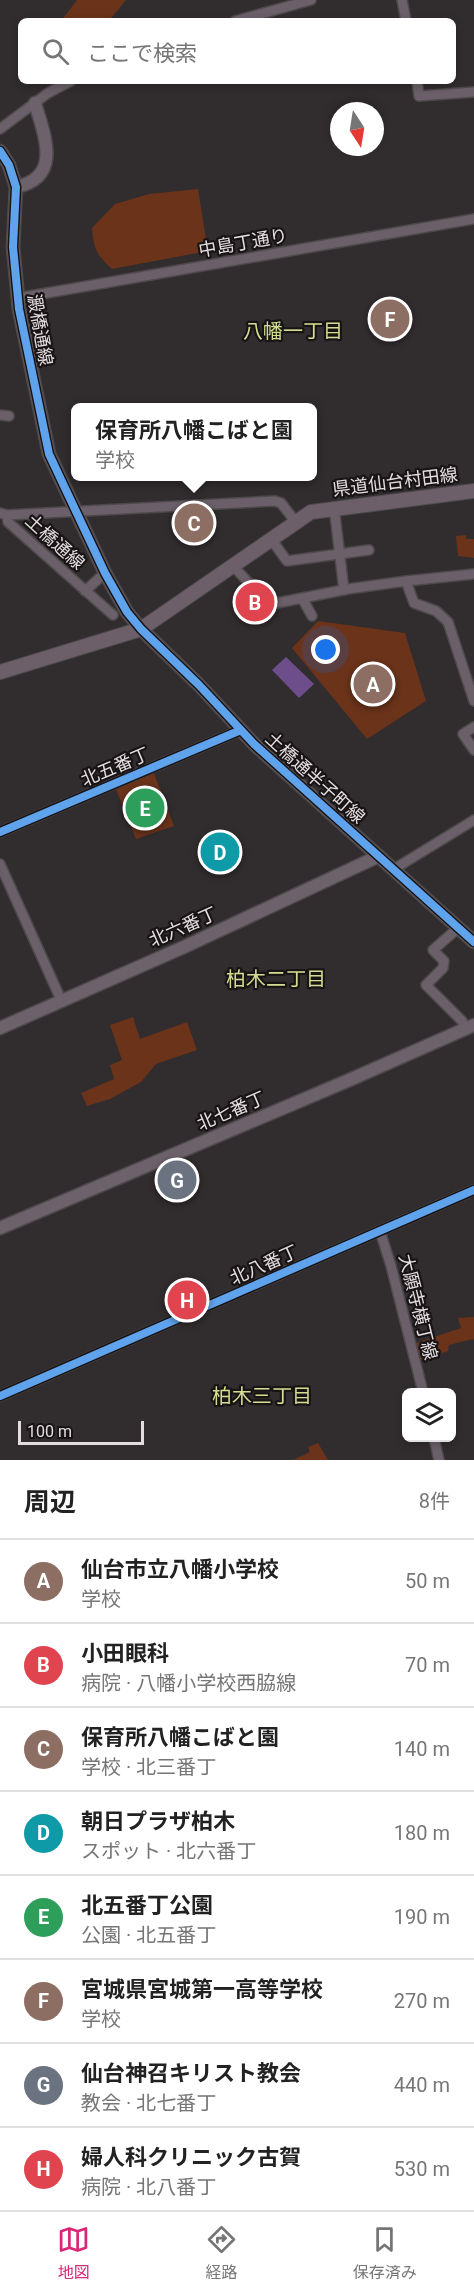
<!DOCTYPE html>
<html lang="ja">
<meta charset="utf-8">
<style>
body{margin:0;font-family:Roboto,"Noto Sans JP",sans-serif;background:#f6f6f6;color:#222}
.controls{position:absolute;right:18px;bottom:18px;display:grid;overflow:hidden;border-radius:9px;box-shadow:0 3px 9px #0003}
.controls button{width:54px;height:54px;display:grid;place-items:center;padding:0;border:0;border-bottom:2px solid #e0e0e0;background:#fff;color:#222;font:30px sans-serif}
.compass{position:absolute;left:330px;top:102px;width:54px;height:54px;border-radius:50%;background:#fff;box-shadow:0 3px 9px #0003;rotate:168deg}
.scale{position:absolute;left:18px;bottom:15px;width:126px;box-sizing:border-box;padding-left:6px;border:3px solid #e3dddf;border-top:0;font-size:16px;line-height:21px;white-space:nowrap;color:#e3dddf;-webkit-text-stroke:4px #181415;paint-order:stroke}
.you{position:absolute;left:326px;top:650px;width:21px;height:21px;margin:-15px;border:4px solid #fff;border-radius:50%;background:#1a73e8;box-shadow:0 0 0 9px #1a73e833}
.badge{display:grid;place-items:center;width:39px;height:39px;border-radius:50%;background:#db2777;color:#fff;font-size:20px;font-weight:700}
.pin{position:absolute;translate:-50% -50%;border:3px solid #fff;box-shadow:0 2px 6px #0006}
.popup{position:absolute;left:71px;top:403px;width:246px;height:78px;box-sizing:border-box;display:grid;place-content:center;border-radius:9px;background:#fff;filter:drop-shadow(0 2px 4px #0005);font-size:20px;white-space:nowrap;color:#767676}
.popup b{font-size:22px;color:#222}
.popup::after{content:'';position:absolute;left:50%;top:100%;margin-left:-12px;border:12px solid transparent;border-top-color:#fff}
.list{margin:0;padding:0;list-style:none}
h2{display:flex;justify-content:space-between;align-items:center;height:78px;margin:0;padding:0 24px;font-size:26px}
h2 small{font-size:20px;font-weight:400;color:#767676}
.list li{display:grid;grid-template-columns:39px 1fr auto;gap:18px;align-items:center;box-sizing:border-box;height:84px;padding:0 24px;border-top:2px solid #e0e0e0}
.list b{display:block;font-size:22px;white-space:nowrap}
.list p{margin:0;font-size:20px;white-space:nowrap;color:#767676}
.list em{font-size:20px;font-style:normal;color:#767676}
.icon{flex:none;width:33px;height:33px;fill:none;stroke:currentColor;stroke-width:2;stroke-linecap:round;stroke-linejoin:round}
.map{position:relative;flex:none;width:474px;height:1460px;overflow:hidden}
.search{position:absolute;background:#fff;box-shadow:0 3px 9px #0003;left:18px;right:18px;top:18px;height:66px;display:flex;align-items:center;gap:15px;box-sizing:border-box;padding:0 21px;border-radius:9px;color:#767676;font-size:22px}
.sheet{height:750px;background:#fff}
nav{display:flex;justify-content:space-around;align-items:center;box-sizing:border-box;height:84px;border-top:2px solid #e0e0e0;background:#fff;font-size:16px;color:#767676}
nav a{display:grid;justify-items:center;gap:3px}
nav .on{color:#db2777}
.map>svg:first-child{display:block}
.green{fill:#6a331a}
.water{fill:#6e4e8a}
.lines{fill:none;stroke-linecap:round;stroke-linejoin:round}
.street-casing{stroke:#4d494a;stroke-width:12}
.secondary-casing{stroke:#4d494a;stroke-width:15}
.primary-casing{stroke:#4d494a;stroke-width:16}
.street{stroke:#6b5f69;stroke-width:9}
.secondary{stroke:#6d616b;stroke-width:12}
.primary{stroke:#6c5f6a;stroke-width:14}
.cycleway-casing{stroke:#181415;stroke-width:11}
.cycleway{stroke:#60a3ed;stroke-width:8}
.labels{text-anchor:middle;stroke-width:4.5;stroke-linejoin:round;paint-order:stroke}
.street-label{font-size:18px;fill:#e3dddf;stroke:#181415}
.neighbourhood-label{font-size:20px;fill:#d1dd90;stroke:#181415}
</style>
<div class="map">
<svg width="474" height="1460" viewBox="0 0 474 1460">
<rect width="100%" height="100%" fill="#312c2e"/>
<path class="green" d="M77 0H126L109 21H61Z
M198 189 208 251 112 269C96 254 94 250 92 228L115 204 149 194Z
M466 535V539H474V558L458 556 456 536Z
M318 621 405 633 426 701 367 739 292 648Z
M154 773 174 826 136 839 116 789Z
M133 1017 140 1039 187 1022 197 1050 156 1064 141 1082 110 1099 87 1106 81 1093 114 1079 110 1065 122 1060 110 1025Z
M474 1317V1341L473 1339 449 1345 448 1351 420 1360 416 1343 461 1328 458 1318Z
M318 1443 328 1460H293L310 1452 308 1447Z"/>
<path class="water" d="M286 657 314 684 299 698 272 670Z"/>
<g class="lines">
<g class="street-casing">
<path id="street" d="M402 0 406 21
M235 21 311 0
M417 81 419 96 474 92
M0 129 48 93 71 81
M18 298 474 219
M0 415 9 416
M334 507 344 590
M0 513 7 515 275 501 281 503 295 521
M7 515 8 522 113 615
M271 539 287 561 369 550
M233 566 249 583 277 603 348 589 406 581 414 603 436 611 448 622 474 701
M406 581 474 574
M85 591 105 573
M302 598 312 616
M474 727 463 734 474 750
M0 832 241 730
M0 864 62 1002
M394 869 474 820
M458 928 433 950 444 961 443 968 426 985 462 1021 466 1029
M380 1231 391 1266 423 1392
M0 1396 474 1190
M434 1438 439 1460"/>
</g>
<g class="secondary-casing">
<path id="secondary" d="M0 151 9 165 16 187 13 247 19 309 49 454 105 573 127 612 141 629 199 685 254 744 474 942
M16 187C63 177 44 135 35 103
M0 1028 184 947 379 856
M0 1228 347 1081 474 1025"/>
</g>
<g class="primary-casing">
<path id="primary" d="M0 672 141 629 311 512 474 491"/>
</g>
<use href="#street" class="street"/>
<use href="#secondary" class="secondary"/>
<use href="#primary" class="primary"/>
<g class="cycleway-casing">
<path id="cycleway" d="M0 151 9 165 16 187 13 247 19 309 49 454 105 573 127 612 141 629 199 685 254 744 474 942
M0 832 241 730
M0 1396 474 1190"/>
</g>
<use href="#cycleway" class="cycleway"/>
</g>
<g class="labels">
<g class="street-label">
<text transform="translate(243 243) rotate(-10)" y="6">中島丁通り</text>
<text transform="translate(40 330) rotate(80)" y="6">澱橋通線</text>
<text transform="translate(395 482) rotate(-7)" y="6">県道仙台村田線</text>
<text transform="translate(55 542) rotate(42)" y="6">土橋通線</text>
<text transform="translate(115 767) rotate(-23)" y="6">北五番丁</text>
<text transform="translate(315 778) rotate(42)" y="6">土橋通半子町線</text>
<text transform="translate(183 927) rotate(-24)" y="6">北六番丁</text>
<text transform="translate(231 1111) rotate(-23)" y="6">北七番丁</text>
<text transform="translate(264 1265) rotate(-24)" y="6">北八番丁</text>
<text transform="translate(418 1307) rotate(76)" y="6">大願寺横丁線</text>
</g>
<g class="neighbourhood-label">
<text x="293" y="338">八幡一丁目</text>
<text x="276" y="986">柏木二丁目</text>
<text x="262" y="1403">柏木三丁目</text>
</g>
</g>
</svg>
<div class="controls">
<button><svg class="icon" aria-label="layers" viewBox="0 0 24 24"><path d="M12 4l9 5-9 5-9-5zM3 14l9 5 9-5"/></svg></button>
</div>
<svg class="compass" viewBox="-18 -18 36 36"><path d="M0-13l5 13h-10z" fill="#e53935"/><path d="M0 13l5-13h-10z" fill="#767676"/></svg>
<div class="scale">100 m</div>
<div class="you"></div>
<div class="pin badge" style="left:373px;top:684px;background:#8d6e63">A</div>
<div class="pin badge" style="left:255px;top:602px;background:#e0444e">B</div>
<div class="pin badge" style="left:194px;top:523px;background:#8d6e63">C</div>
<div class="popup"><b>保育所八幡こばと園</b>学校</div>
<div class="pin badge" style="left:220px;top:852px;background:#0f9aa8">D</div>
<div class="pin badge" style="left:145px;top:808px;background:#2e9e5b">E</div>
<div class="pin badge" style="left:390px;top:319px;background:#8d6e63">F</div>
<div class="pin badge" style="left:177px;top:1180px;background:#6b7280">G</div>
<div class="pin badge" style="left:187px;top:1300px;background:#e0444e">H</div>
<div class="search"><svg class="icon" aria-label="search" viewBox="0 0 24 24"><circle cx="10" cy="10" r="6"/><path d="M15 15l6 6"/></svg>ここで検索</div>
</div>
<section class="sheet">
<h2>周辺<small>8件</small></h2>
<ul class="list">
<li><span class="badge" style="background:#8d6e63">A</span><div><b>仙台市立八幡小学校</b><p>学校</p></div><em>50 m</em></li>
<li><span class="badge" style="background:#e0444e">B</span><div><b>小田眼科</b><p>病院 · 八幡小学校西脇線</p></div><em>70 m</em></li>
<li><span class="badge" style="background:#8d6e63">C</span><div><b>保育所八幡こばと園</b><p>学校 · 北三番丁</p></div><em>140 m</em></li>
<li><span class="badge" style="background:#0f9aa8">D</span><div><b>朝日プラザ柏木</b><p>スポット · 北六番丁</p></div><em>180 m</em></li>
<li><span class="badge" style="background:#2e9e5b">E</span><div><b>北五番丁公園</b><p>公園 · 北五番丁</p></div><em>190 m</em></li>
<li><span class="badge" style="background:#8d6e63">F</span><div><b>宮城県宮城第一高等学校</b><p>学校</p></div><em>270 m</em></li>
<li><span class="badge" style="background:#6b7280">G</span><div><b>仙台神召キリスト教会</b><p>教会 · 北七番丁</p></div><em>440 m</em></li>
<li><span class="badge" style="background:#e0444e">H</span><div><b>婦人科クリニック古賀</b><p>病院 · 北八番丁</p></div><em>530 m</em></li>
</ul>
</section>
<nav>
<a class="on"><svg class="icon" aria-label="map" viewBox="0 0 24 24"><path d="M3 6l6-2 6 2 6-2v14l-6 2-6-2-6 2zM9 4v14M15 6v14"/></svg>地図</a>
<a><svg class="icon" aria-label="directions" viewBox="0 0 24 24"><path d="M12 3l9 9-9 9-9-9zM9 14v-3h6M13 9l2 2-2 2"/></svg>経路</a>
<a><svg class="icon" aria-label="saved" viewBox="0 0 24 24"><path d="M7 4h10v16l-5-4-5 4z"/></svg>保存済み</a>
</nav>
